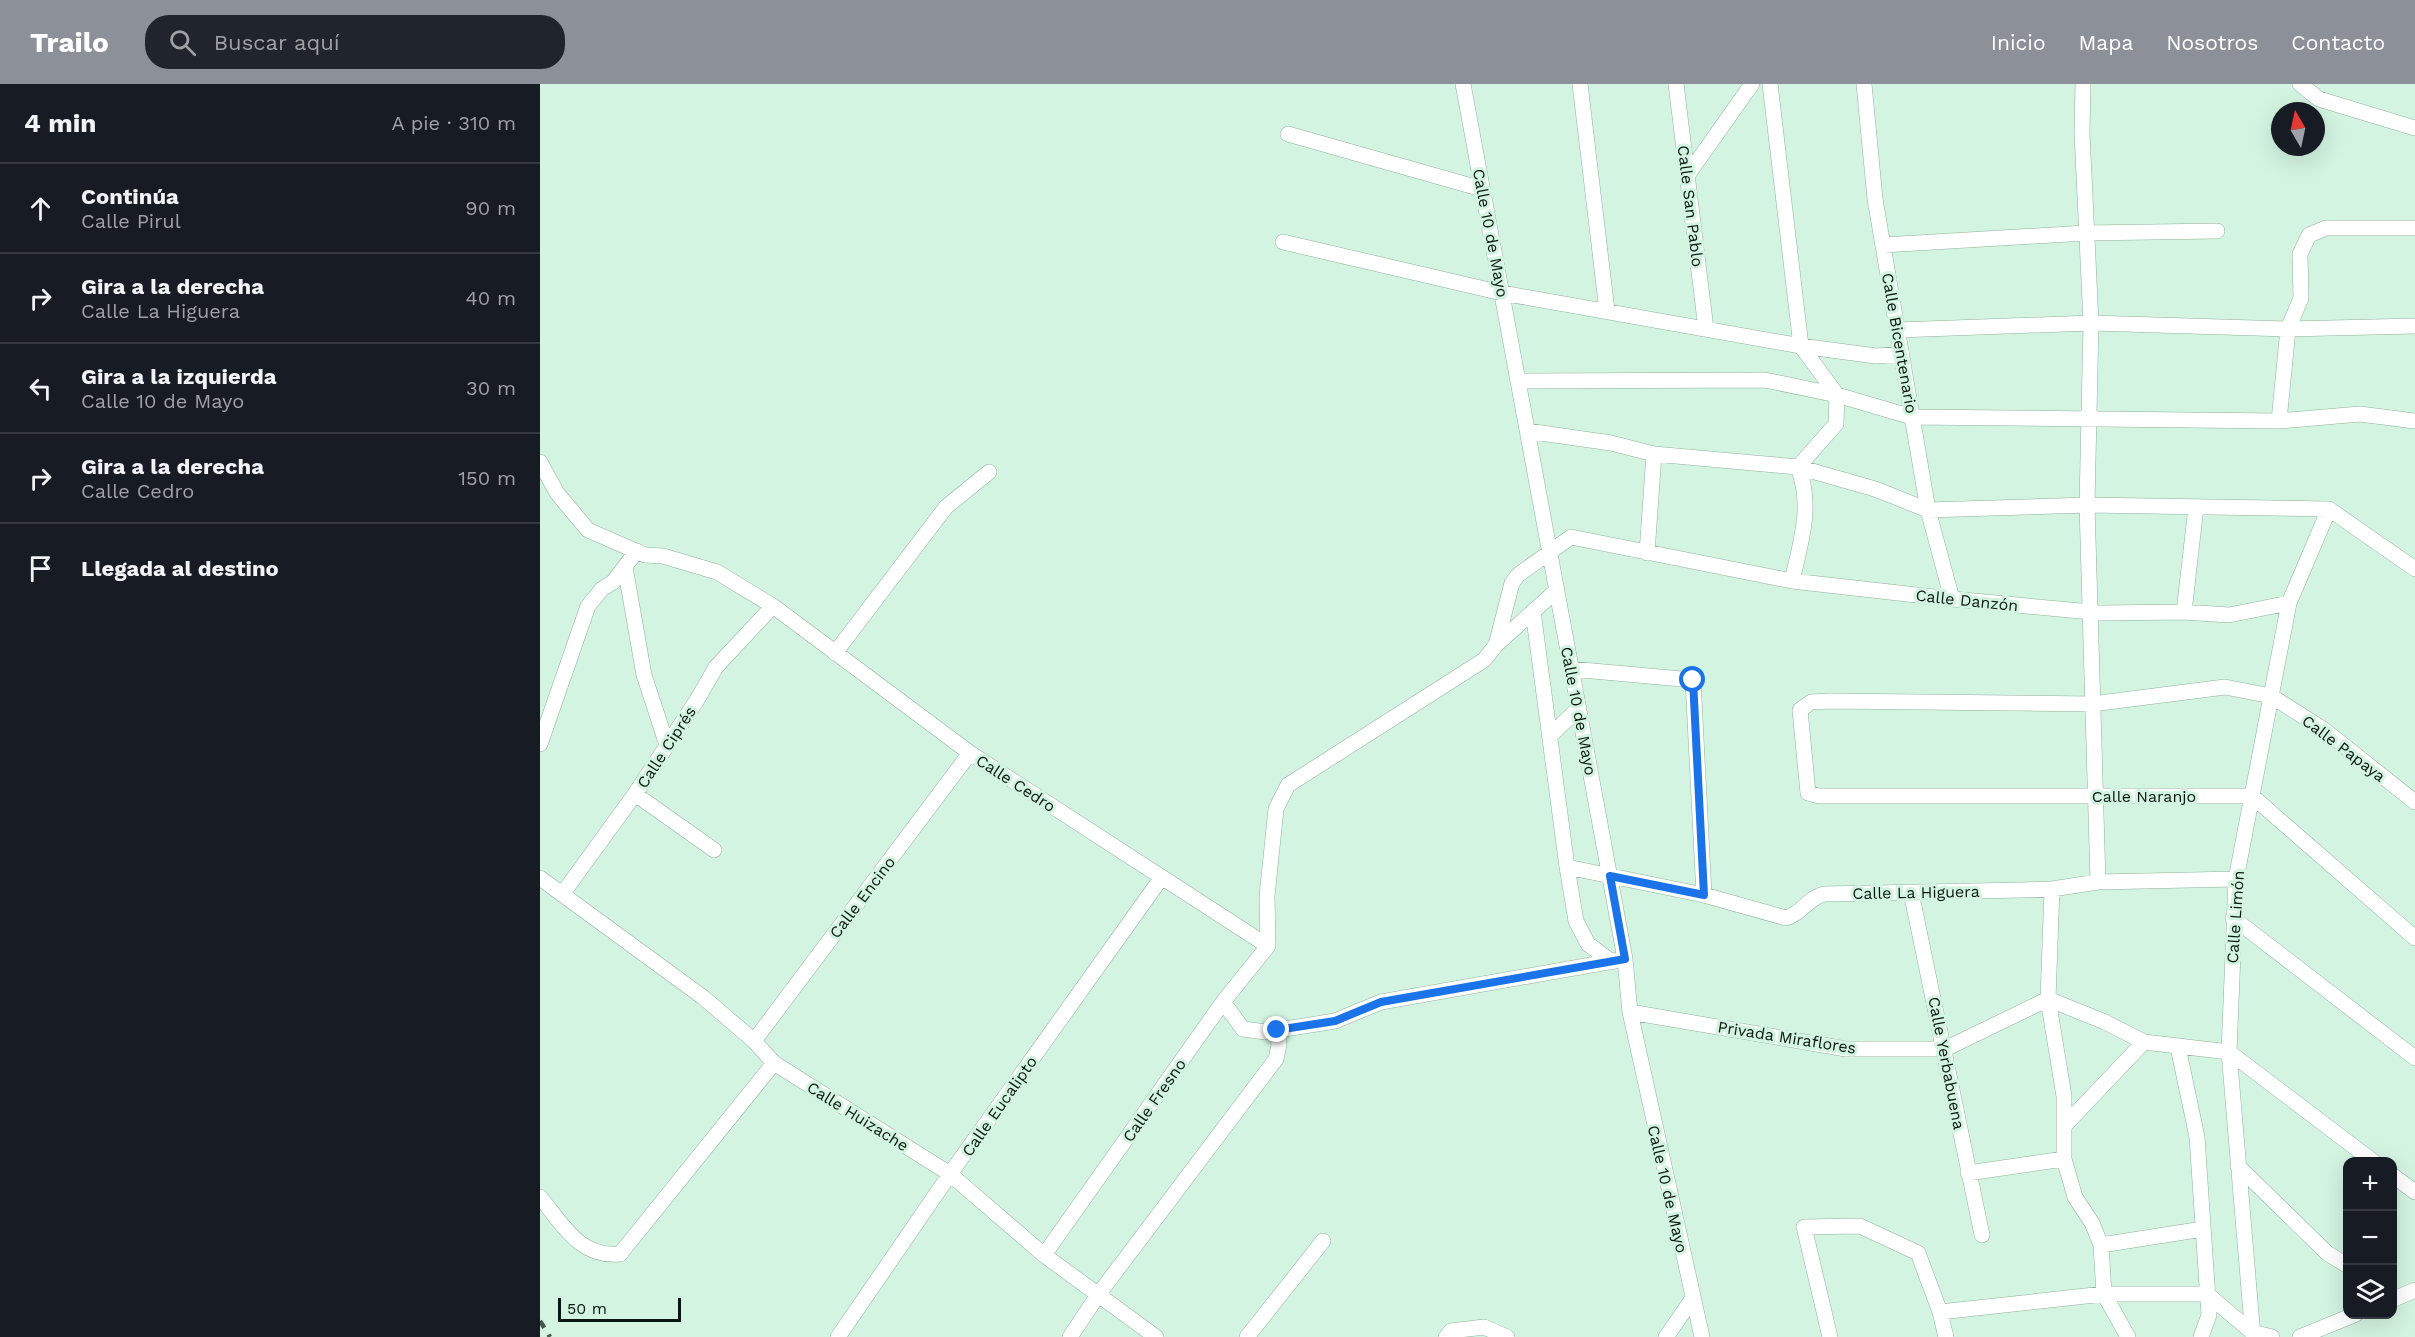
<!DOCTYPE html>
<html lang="es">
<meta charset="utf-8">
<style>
body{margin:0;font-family:"Work Sans",sans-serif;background:#20242c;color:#f1f3f6}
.controls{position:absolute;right:18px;bottom:18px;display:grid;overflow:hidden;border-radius:12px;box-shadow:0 6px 24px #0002}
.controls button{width:54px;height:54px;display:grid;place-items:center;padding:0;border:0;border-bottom:2px solid #363941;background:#171b24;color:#f1f3f6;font:30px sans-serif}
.compass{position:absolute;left:1731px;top:18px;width:54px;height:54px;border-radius:50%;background:#171b24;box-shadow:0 6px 24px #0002;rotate:351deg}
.scale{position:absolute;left:18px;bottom:15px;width:123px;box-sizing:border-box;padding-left:6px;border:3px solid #0a1610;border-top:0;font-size:16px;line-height:21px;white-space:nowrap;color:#0a1610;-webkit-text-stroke:4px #d2f4e0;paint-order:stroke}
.stop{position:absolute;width:18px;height:18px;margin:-14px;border:4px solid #1a73e8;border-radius:50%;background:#fff}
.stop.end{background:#1a73e8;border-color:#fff;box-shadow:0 2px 6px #0008}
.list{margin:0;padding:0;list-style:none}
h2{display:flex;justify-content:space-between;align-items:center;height:78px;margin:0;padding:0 24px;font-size:26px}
h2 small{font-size:20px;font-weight:400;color:#9ea1a6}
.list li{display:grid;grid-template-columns:39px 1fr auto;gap:18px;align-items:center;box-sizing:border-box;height:90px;padding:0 24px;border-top:2px solid #363941}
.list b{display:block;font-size:22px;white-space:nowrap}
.list p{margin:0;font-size:20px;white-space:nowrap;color:#9ea1a6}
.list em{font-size:20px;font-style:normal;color:#9ea1a6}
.icon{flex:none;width:33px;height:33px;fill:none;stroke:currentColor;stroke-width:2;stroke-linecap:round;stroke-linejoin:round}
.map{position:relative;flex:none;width:1875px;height:1253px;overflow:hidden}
header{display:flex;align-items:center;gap:36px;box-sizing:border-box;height:84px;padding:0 30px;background:#8c9099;color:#fff}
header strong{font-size:28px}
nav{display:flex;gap:33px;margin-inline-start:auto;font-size:21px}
.search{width:420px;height:54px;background:#20242c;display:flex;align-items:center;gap:15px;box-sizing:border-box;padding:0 21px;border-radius:24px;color:#9ea1a6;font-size:22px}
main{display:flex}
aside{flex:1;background:#171b24}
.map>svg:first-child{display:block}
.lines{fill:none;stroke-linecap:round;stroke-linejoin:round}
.street-casing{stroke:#91b19f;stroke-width:16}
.street{stroke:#fff;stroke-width:15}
.rail{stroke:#44574d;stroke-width:4.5;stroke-dasharray:8 8;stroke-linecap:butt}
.route{stroke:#1a73e8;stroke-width:8}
.labels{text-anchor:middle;stroke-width:6;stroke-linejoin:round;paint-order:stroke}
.street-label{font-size:16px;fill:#0a1610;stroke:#d2f4e0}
</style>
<header>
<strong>Trailo</strong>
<div class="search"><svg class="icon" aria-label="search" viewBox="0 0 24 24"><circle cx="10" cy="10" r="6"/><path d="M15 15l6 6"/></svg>Buscar aquí</div>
<nav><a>Inicio</a><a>Mapa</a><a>Nosotros</a><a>Contacto</a></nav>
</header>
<main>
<aside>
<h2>4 min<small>A pie · 310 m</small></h2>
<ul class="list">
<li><svg class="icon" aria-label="ahead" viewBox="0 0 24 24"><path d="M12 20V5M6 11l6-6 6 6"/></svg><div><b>Continúa</b><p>Calle Pirul</p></div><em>90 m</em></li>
<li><svg class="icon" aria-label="right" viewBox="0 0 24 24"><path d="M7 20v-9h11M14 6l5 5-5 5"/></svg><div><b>Gira a la derecha</b><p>Calle La Higuera</p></div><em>40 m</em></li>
<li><svg class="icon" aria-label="left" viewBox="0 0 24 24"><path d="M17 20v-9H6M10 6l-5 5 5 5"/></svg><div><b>Gira a la izquierda</b><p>Calle 10 de Mayo</p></div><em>30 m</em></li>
<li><svg class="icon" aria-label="right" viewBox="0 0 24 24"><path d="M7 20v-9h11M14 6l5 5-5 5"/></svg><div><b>Gira a la derecha</b><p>Calle Cedro</p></div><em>150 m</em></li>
<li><svg class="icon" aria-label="arrive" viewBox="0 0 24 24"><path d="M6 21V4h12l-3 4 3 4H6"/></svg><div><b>Llegada al destino</b></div></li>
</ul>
</aside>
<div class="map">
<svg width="1875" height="1253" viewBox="0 0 1875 1253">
<rect width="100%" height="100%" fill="#d2f4e0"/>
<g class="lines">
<g class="street-casing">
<path id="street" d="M923 0 1085 875 1090 928 1162 1253
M1040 0 1067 227
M1136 0 1166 245
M1230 0 1261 262 1297 311 1296 340 1258 383
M1324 0 1335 115 1388 426 1412 515
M1543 0 1542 49 1551 239 1547 421 1558 798
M1760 0 1779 15 1875 44
M748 50 942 105
M1147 92 1212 0
M743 158 962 209 1261 262 1336 272 1362 270
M1343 161 1546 149 1677 147
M1358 246 1551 239 1748 245 1875 242
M978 297 1225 296 1297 311 1372 333 1739 337 1820 330 1875 337
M1739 337 1748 245 1761 214 1760 170 1769 151 1786 144H1875
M987 347 1071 359 1114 370 1258 383 1335 405 1388 426 1547 421 1789 425
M0 378 17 409 48 446 105 471 123 472 177 488 233 522 430 669 728 862
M1789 425 1875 485
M1107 469 1114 370
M85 483 104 591 127 661
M1252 497C1261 457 1273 422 1258 383
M993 527 1027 783 1164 811 1246 834C1263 829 1266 815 1284 810L1482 806 1512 805 1558 798 1696 795
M1644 528 1656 423
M956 561 1017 506
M295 569 406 423 449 388
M1031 585 1153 596 1164 811
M1011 651 1039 624
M0 660 48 522 62 505 73 498 97 467
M95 710 174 766
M1875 718 1783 645 1731 612 1685 603 1552 620 1290 617 1271 618 1260 626 1268 709 1279 712H1712L1875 854
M1027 783 1036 837 1048 860 1072 878
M0 794 164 914 214 957 234 979 410 1090 504 1171 616 1253
M1512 805 1508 915 1524 1012V1075L1535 1113 1552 1139 1561 1161 1564 1210 1588 1253
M1371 808 1442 1151
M23 809 95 710 157 616 176 583 233 522
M1693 834 1875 974
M728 862 727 812 736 725 748 701 944 576 956 561 972 499 978 491 1031 453 1252 497 1412 515 1562 529 1644 528 1689 531 1749 519
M683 918 703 945 726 948 795 937 841 918 1085 875
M1090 928 1306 965H1405L1508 915 1565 938 1604 958 1689 968 1834 1078
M214 957 430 669
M1638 963 1657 1053 1669 1231 1661 1253
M1526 1040 1604 958
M1698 1082 1787 1169 1808 1182
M1428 1089 1524 1075
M1852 1091 1875 1108
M0 1113C23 1141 40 1174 80 1170L234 979
M1561 1161 1663 1145
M504 1171 683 918 728 862
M1852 1216 1875 1206
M1400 1228 1564 1210H1667L1712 1248 1732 1253
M298 1253 410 1090 622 793
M530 1253 558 1211 736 975 739 961 737 946
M707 1253 783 1157
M906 1253 911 1247 944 1243 967 1253
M1126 1253 1153 1214
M1290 1253 1264 1143 1320 1142 1378 1169 1400 1228 1406 1253
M1713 1253 1689 968 1696 795 1749 519 1789 425
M1760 1253 1816 1230"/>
</g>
<use href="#street" class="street"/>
<path class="rail" d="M0 1237 10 1253"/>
</g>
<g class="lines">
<path class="route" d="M737 946 795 937 841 918 1085 875 1070 792 1164 811 1153 596"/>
</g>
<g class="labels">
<g class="street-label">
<text transform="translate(1151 122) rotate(83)" y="6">Calle San Pablo</text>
<text transform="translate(951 149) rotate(79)" y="6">Calle 10 de Mayo</text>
<text transform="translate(1360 259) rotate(80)" y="6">Calle Bicentenario</text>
<text transform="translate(1427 516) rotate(6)" y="6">Calle Danzón</text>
<text transform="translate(1039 627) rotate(79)" y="6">Calle 10 de Mayo</text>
<text transform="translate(126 663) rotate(-57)" y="6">Calle Ciprés</text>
<text transform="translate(1804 664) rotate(37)" y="6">Calle Papaya</text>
<text transform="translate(476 699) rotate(33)" y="6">Calle Cedro</text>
<text x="1604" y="718">Calle Naranjo</text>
<text transform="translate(1376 808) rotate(-1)" y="6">Calle La Higuera</text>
<text transform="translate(322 813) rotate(-53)" y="6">Calle Encino</text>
<text transform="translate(1695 833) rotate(-86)" y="6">Calle Limón</text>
<text transform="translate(1247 953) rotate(9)" y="6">Privada Miraflores</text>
<text transform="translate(1407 979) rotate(79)" y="6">Calle Yerbabuena</text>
<text transform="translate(614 1016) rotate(-55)" y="6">Calle Fresno</text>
<text transform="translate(459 1022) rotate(-55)" y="6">Calle Eucalipto</text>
<text transform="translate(318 1032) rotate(32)" y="6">Calle Huizache</text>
<text transform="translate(1128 1105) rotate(77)" y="6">Calle 10 de Mayo</text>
</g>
</g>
</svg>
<div class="controls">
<button>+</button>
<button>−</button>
<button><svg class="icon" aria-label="layers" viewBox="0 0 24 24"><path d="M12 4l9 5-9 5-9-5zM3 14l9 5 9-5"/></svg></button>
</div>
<svg class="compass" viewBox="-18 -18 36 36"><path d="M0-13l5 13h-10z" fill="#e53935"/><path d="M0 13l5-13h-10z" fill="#9ea1a6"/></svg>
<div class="scale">50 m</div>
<div class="stop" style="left:1153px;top:596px"></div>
<div class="stop end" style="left:737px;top:946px"></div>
</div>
</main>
